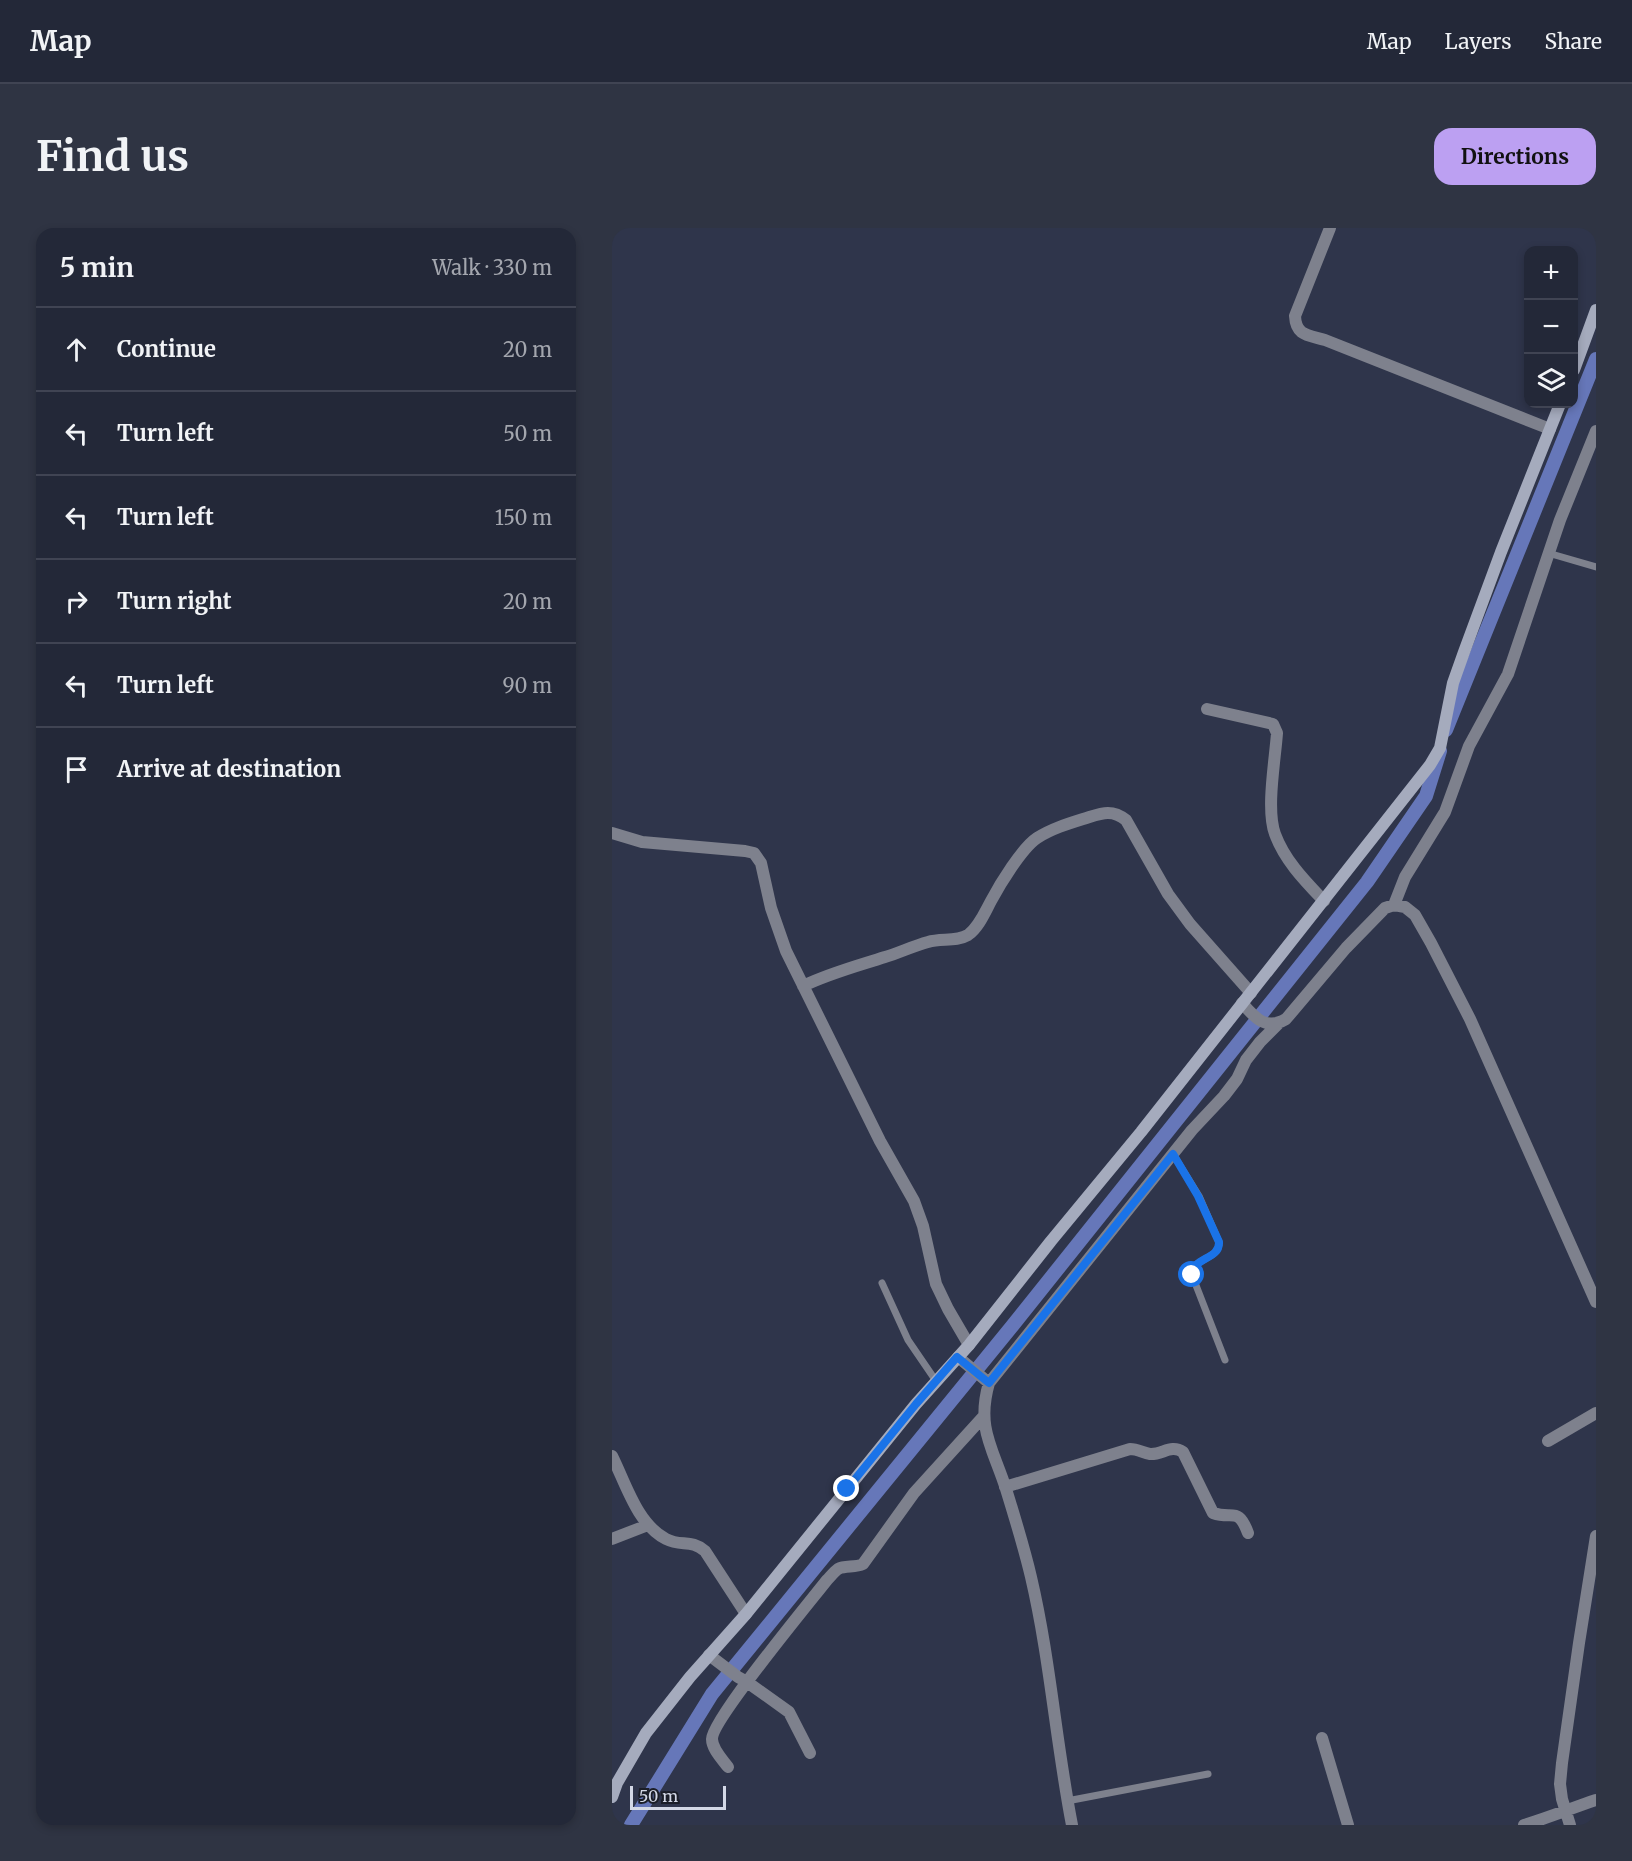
<!DOCTYPE html>
<meta charset="utf-8">
<style>
body{margin:0;font-family:Merriweather,serif;background:#2f3443;color:#f1f3f6}
.controls{position:absolute;right:18px;top:18px;display:grid;overflow:hidden;border-radius:12px;box-shadow:0 3px 9px #0003}
.controls button{width:54px;height:54px;display:grid;place-items:center;padding:0;border:0;border-bottom:2px solid #404453;background:#232838;color:#f1f3f6;font:30px sans-serif}
.scale{position:absolute;left:18px;bottom:15px;width:96px;box-sizing:border-box;padding-left:6px;border:3px solid #d3d8e6;border-top:0;font-size:16px;line-height:21px;white-space:nowrap;color:#d3d8e6;-webkit-text-stroke:4px #1b1e28;paint-order:stroke}
.stop{position:absolute;width:18px;height:18px;margin:-14px;border:4px solid #1a73e8;border-radius:50%;background:#fff}
.stop.end{background:#1a73e8;border-color:#fff;box-shadow:0 2px 6px #0008}
.list{margin:0;padding:0;list-style:none}
h2{display:flex;justify-content:space-between;align-items:center;height:78px;margin:0;padding:0 24px;font-size:26px}
h2 small{font-size:20px;font-weight:400;color:#a3a6ae}
.list li{display:grid;grid-template-columns:39px 1fr auto;gap:18px;align-items:center;box-sizing:border-box;height:84px;padding:0 24px;border-top:2px solid #404453}
.list b{display:block;font-size:22px;white-space:nowrap}
.list em{font-size:20px;font-style:normal;color:#a3a6ae}
.icon{flex:none;width:33px;height:33px;fill:none;stroke:currentColor;stroke-width:2;stroke-linecap:round;stroke-linejoin:round}
.map{position:relative;flex:none;width:984px;height:1597px;overflow:hidden;border-radius:18px}
header{display:flex;align-items:center;gap:36px;box-sizing:border-box;height:84px;padding:0 30px;background:#232838;border-bottom:2px solid #404453}
header strong{font-size:28px}
nav{display:flex;gap:33px;margin-inline-start:auto;font-size:21px}
.intro{display:flex;align-items:center;justify-content:space-between;box-sizing:border-box;height:144px;padding:0 36px}
h1{margin:0;font-size:42px}
.button{padding:15px 27px;border-radius:18px;background:#bca0f2;color:#111;font-size:21px;font-weight:700}
main{display:flex;gap:36px;padding:0 36px}
aside{flex:1;background:#232838;border-radius:18px;box-shadow:0 3px 9px #0003}
.map>svg:first-child{display:block}
.lines{fill:none;stroke-linecap:round;stroke-linejoin:round}
.canal{stroke:#6677b9;stroke-width:14}
.lane{stroke:#7e818d;stroke-width:7}
.street{stroke:#7e818d;stroke-width:12}
.secondary{stroke:#a5abbd;stroke-width:12}
.route{stroke:#1a73e8;stroke-width:8}
</style>
<header>
<strong>Map</strong>
<nav><a>Map</a><a>Layers</a><a>Share</a></nav>
</header>
<div class="intro"><h1>Find us</h1><a class="button">Directions</a></div>
<main>
<aside>
<h2>5 min<small>Walk · 330 m</small></h2>
<ul class="list">
<li><svg class="icon" aria-label="ahead" viewBox="0 0 24 24"><path d="M12 20V5M6 11l6-6 6 6"/></svg><div><b>Continue</b></div><em>20 m</em></li>
<li><svg class="icon" aria-label="left" viewBox="0 0 24 24"><path d="M17 20v-9H6M10 6l-5 5 5 5"/></svg><div><b>Turn left</b></div><em>50 m</em></li>
<li><svg class="icon" aria-label="left" viewBox="0 0 24 24"><path d="M17 20v-9H6M10 6l-5 5 5 5"/></svg><div><b>Turn left</b></div><em>150 m</em></li>
<li><svg class="icon" aria-label="right" viewBox="0 0 24 24"><path d="M7 20v-9h11M14 6l5 5-5 5"/></svg><div><b>Turn right</b></div><em>20 m</em></li>
<li><svg class="icon" aria-label="left" viewBox="0 0 24 24"><path d="M17 20v-9H6M10 6l-5 5 5 5"/></svg><div><b>Turn left</b></div><em>90 m</em></li>
<li><svg class="icon" aria-label="arrive" viewBox="0 0 24 24"><path d="M6 21V4h12l-3 4 3 4H6"/></svg><div><b>Arrive at destination</b></div></li>
</ul>
</aside>
<div class="map">
<svg width="984" height="1597" viewBox="0 0 984 1597">
<rect width="100%" height="100%" fill="#2f354b"/>
<g class="lines">
<path class="canal" d="M834 502 984 131
M19 1597 100 1466 401 1097 755 654 814 568 828 523"/>
<path class="lane" d="M936 325 984 339
M561 926 587 968 607 1014C608 1032 580 1029 580 1047L613 1132
M270 1055 296 1112 324 1153
M455 1573 596 1546"/>
<path class="street" d="M718 0 683 88C684 108 696 107 713 112L938 201
M595 481 661 496 665 505C663 533 654 582 663 606 673 633 693 653 712 673
M0 605 30 614 133 623 142 625 149 635 159 680 174 723 268 913 302 973 311 998 324 1056 336 1081 357 1117
M782 677 793 649 833 584 857 518 896 446 948 292 984 203
M191 758C218 745 245 738 273 729 287 725 301 718 316 714 329 710 344 714 356 707 367 699 373 684 379 673 388 656 410 620 425 610 439 601 455 596 471 591 488 586 499 580 514 592L556 666 578 696 639 765
M630 775C643 790 654 803 674 791L734 720 773 680 782 677 793 679 803 687 819 715 858 791 984 1074
M346 1129 377 1155
M936 1213 984 1185
M0 1228C14 1256 25 1296 54 1311 69 1319 79 1311 93 1323L134 1386
M393 1259 518 1221C526 1221 531 1225 538 1226 550 1227 559 1216 571 1224L601 1285C621 1292 626 1278 636 1305
M0 1311 36 1297
M97 1427 126 1449 135 1454 177 1484 198 1525
M710 1510 736 1597
M116 1539C110 1531 100 1521 100 1511 100 1492 197 1375 215 1352 218 1349 222 1344 226 1341 233 1337 243 1340 251 1336L302 1265 371 1189
M460 1597C444 1515 438 1430 419 1349 412 1319 403 1290 394 1261 381 1220 364 1200 377 1155L580 902 612 868 625 851 634 832 648 814 666 796
M912 1597C936 1590 960 1580 984 1572
M958 1597 950 1571 948 1556 950 1535 967 1415 984 1308"/>
<path class="secondary" d="M962 142 984 82
M0 1569 5 1555 34 1505 78 1449 134 1386 304 1176 357 1117 439 1013 529 904 818 537 828 520 841 455 852 424 889 324 948 176"/>
</g>
<g class="lines">
<path class="route" d="M235 1261 304 1176 345 1129 377 1155 561 926 586 968 607 1014C608 1032 580 1029 580 1047"/>
</g>
</svg>
<div class="controls">
<button>+</button>
<button>−</button>
<button><svg class="icon" aria-label="layers" viewBox="0 0 24 24"><path d="M12 4l9 5-9 5-9-5zM3 14l9 5 9-5"/></svg></button>
</div>
<div class="scale">50 m</div>
<div class="stop" style="left:580px;top:1047px"></div>
<div class="stop end" style="left:235px;top:1261px"></div>
</div>
</main>
